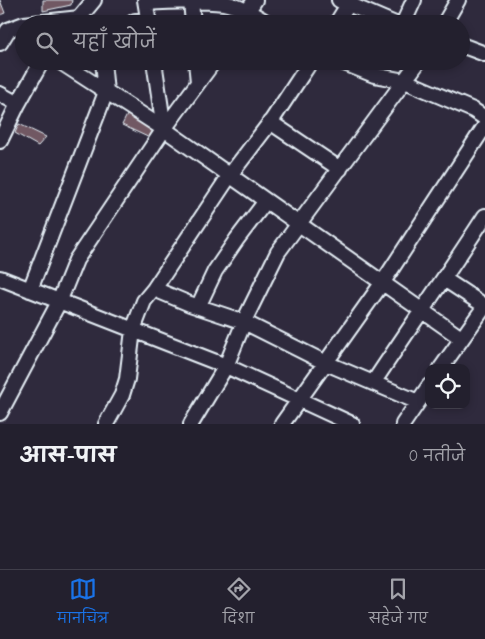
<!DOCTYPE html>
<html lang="hi">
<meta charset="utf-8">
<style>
body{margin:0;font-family:"Comic Neue","Playpen Sans Deva",sans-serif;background:#2b2836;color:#f1f3f6}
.controls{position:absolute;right:15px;bottom:15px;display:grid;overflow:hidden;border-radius:10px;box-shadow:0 2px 8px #0003}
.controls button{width:45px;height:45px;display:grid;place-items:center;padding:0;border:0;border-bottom:1px solid #403e4a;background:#23202e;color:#f1f3f6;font:25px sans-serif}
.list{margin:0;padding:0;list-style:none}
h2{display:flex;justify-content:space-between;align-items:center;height:65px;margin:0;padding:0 20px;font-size:21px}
h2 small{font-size:16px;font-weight:400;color:#a3a3aa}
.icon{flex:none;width:28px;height:28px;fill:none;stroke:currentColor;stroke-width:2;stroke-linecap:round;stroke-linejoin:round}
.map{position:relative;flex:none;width:485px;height:424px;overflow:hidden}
.search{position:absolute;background:#23202e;box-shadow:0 2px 8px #0003;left:15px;right:15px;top:15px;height:55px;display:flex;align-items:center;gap:12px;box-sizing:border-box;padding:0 18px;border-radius:28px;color:#a3a3aa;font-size:19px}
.sheet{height:145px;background:#23202e}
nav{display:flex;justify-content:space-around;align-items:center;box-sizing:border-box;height:70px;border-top:1px solid #403e4a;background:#23202e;font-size:14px;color:#a3a3aa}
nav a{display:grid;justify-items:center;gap:2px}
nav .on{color:#1a73e8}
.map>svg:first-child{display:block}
.building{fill:#715964;stroke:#e8f1f8}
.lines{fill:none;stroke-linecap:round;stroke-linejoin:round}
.minor-casing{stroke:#e8f1f8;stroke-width:18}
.minor{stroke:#2f2a3d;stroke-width:14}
</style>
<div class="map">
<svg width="485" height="424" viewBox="0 0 485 424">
<rect width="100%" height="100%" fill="#2f2a3d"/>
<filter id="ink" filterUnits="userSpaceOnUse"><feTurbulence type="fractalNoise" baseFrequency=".02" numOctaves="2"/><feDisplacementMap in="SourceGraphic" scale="10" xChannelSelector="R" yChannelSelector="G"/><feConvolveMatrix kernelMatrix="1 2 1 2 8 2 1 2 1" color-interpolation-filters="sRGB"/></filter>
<g filter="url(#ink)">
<path class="building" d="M0 0 5 13 0 15Z
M43 0H72L71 5 43 11Z
M129 111 158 130 152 139 122 125Z
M19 124 46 137 38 146 15 133Z"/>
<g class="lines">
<g class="minor-casing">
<path id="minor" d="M145 0 149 24
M339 0 395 24
M191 1 193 24
M146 3C172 1 199 0 224 3 240 6 255 15 269 24
M75 23 94 0
M24 24 80 18
M131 24 135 21H149
M239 24 255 0
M336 24 351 0
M403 24 414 0
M444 24 458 0
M0 43 8 30 24 24
M461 45 485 54
M59 61 164 129 461 338
M154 61 164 129
M196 61 198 82
M339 61 374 75 405 81 473 110 485 118
M0 94 18 104
M270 122 340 169
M0 141 18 104 42 61
M0 278 226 366 352 424
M444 279 485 306
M154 289 190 304 244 322 326 363 418 402
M30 290 106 92 103 61
M198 307 215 271 237 239 266 201
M441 368 485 306
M373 383C410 327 449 272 485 216
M0 413 59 302 76 260 164 129 214 61
M106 424 122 395 127 379 133 330 144 301 154 289 230 175 272 120 311 61
M191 424 226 366 246 317 278 252 419 61
M282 424 383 282 485 126
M403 424 429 386"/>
</g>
<use href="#minor" class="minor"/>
</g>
</g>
</svg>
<div class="controls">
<button><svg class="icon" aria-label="locate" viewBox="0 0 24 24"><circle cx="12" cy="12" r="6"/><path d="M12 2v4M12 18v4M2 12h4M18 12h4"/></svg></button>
</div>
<div class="search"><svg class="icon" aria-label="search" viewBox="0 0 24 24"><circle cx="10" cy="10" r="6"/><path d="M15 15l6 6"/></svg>यहाँ खोजें</div>
</div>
<section class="sheet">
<h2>आस-पास<small>0 नतीजे</small></h2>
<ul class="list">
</ul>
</section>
<nav>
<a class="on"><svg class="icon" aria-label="map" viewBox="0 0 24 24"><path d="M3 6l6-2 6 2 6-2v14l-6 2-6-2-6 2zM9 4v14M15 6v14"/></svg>मानचित्र</a>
<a><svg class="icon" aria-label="directions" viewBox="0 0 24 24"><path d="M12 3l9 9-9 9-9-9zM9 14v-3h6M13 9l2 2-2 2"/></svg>दिशा</a>
<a><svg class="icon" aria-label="saved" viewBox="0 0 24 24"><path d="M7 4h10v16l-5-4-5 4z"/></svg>सहेजे गए</a>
</nav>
